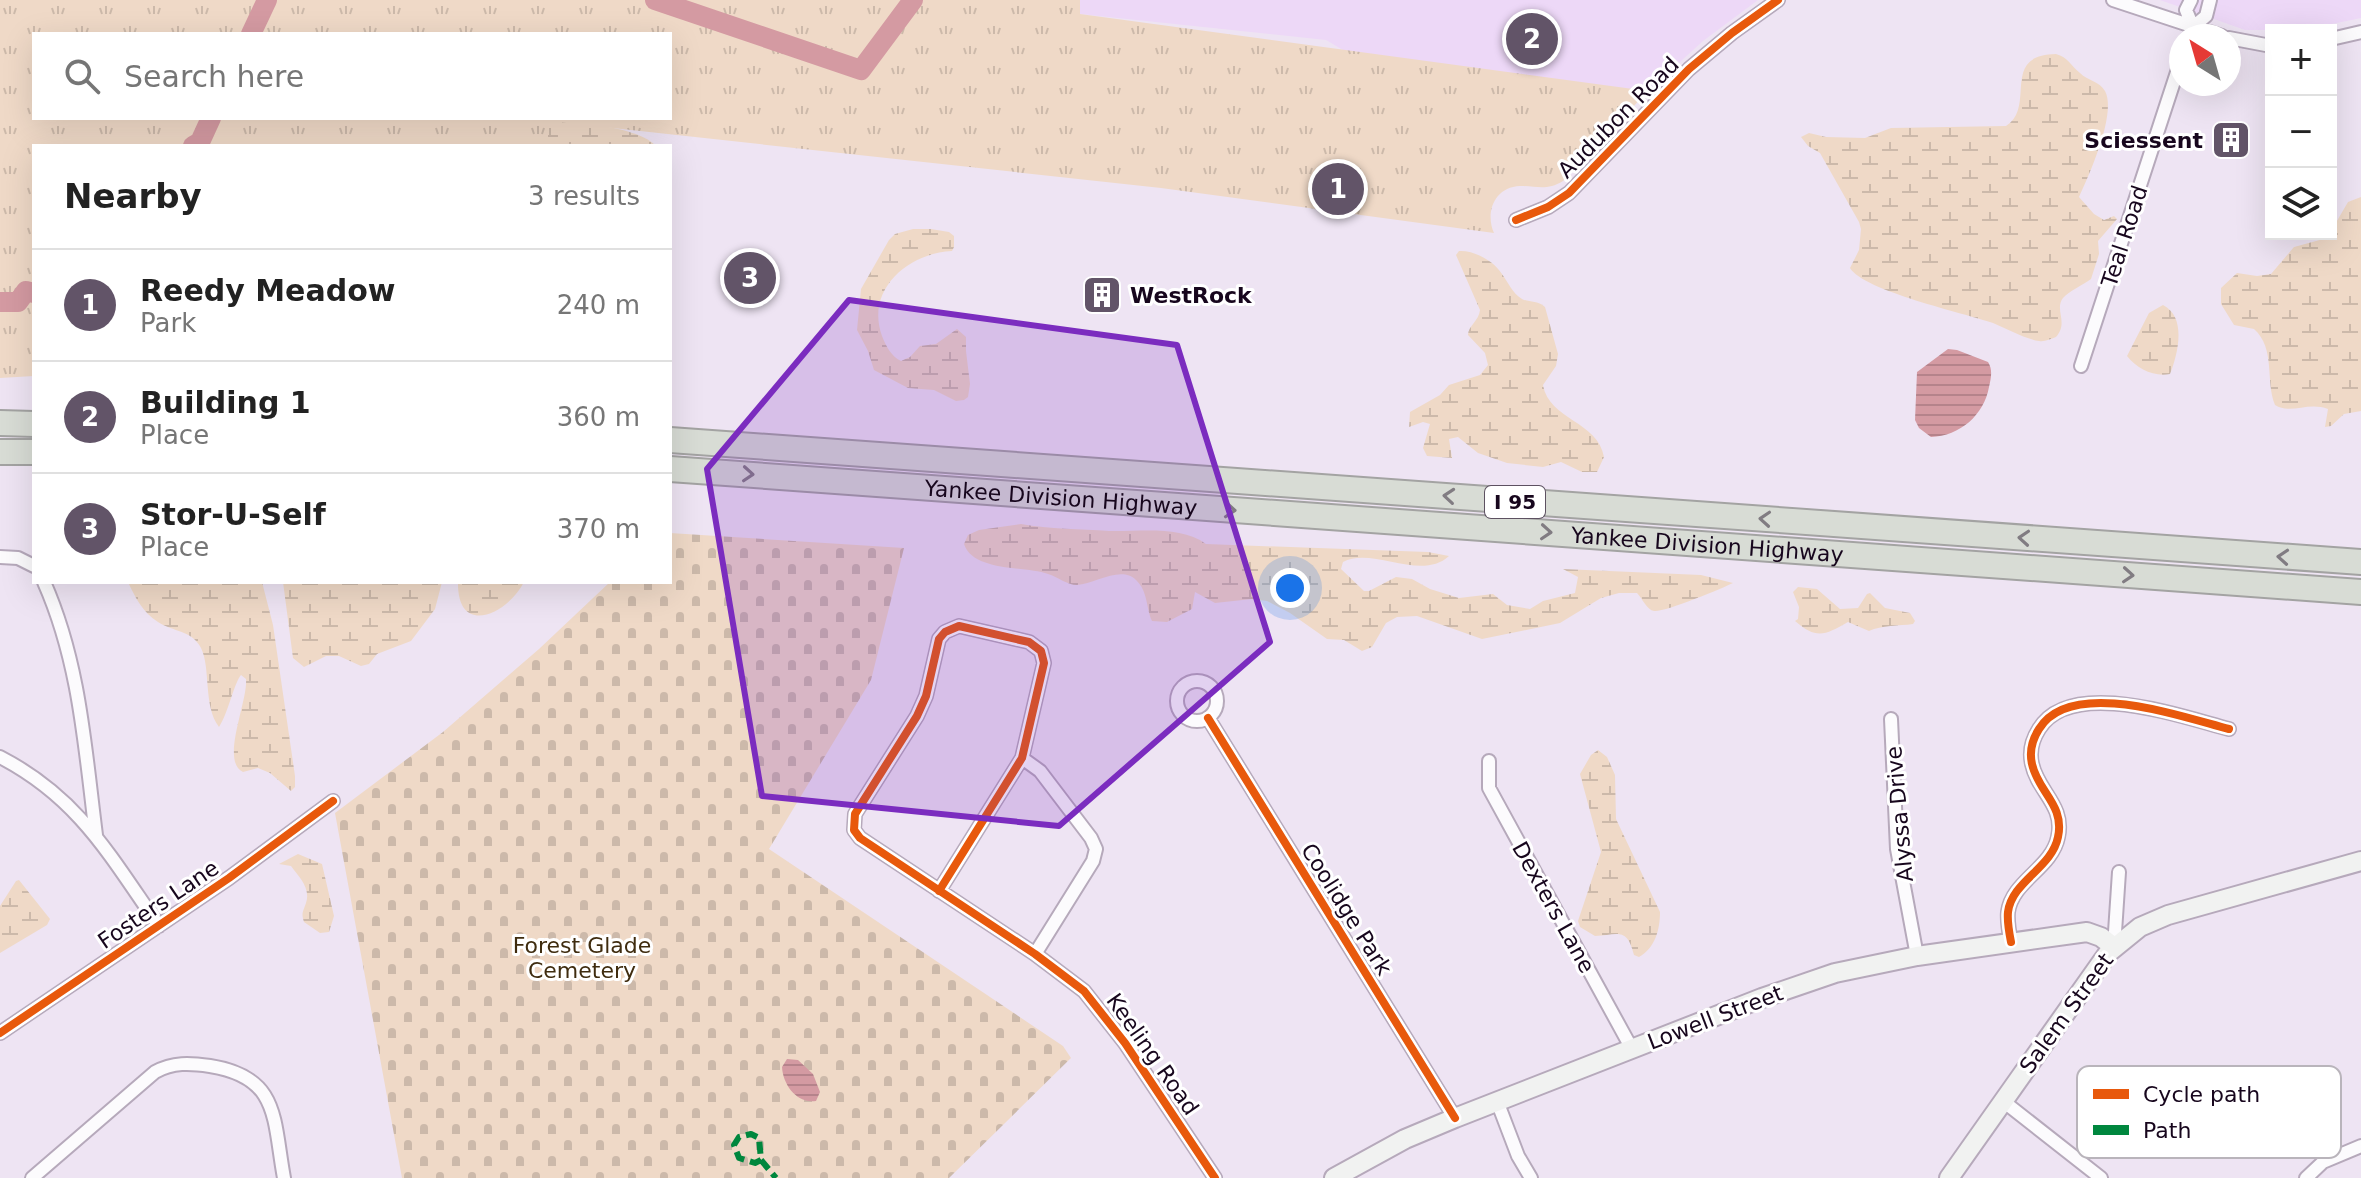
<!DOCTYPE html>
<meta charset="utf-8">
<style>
body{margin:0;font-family:"DejaVu Sans",sans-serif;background:#f6f6f6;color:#222}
.controls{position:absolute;right:24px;top:24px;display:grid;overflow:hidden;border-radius:0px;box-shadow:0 8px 32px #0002}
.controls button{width:72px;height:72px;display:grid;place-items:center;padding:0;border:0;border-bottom:2px solid #e0e0e0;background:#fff;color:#222;font:40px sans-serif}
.compass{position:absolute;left:2169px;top:24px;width:72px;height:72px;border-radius:50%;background:#fff;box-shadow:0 8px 32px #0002;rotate:323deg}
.you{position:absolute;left:1290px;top:588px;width:28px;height:28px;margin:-20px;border:6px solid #fff;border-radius:50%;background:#1a73e8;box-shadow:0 0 0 12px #1a73e833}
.badge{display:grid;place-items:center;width:52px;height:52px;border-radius:50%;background:#625468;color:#fff;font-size:26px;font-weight:700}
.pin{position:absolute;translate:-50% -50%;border:4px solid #fff;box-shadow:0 2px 8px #0006}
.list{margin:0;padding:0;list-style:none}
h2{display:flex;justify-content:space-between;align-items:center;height:104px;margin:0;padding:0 32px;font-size:34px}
h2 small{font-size:26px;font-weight:400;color:#767676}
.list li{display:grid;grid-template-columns:52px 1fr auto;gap:24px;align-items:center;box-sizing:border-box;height:112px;padding:0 32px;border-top:2px solid #e0e0e0}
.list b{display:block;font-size:30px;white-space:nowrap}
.list p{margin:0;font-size:26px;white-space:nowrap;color:#767676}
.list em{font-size:26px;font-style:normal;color:#767676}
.icon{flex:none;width:44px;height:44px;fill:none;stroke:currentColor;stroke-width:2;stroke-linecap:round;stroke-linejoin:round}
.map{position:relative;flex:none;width:2361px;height:1178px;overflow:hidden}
.search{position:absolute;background:#fff;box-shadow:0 8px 32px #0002;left:32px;top:32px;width:640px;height:88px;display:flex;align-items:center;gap:20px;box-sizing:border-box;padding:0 28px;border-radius:0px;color:#767676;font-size:30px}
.panel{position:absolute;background:#fff;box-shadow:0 8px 32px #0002;left:32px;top:144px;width:640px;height:440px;border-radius:0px}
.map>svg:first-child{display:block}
.built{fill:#edd8f7}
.wetland{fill:url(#wetland-marsh)}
.cemetery{fill:url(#cemetery-stones)}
.park{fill:url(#park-tufts);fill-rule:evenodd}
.water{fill:url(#water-rules)}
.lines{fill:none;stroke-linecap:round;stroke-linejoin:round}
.river{stroke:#d49aa2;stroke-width:20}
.street-casing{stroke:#b6a9bb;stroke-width:16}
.secondary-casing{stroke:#b6a9bb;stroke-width:22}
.highway-casing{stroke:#a3a3a2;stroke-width:28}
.street{stroke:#fcfbfd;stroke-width:12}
.secondary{stroke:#f1f2f1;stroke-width:18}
.highway{stroke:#d8dcd5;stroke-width:24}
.quiet{stroke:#00873e;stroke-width:6;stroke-dasharray:12 6;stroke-linecap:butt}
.cycleway-casing{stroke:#fff;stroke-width:13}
.cycleway{stroke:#e8590c;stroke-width:8}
.oneway{stroke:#817c82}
.marked{fill:#7b2cbf;fill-opacity:0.2;stroke:#7b2cbf;stroke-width:6;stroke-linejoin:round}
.labels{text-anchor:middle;stroke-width:6;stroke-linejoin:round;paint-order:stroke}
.shield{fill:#fff;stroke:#5d5161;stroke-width:2}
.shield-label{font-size:20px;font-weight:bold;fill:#17061d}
.street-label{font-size:22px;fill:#17061d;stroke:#fff}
.poi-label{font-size:22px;font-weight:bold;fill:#17061d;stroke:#fff;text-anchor:end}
.park-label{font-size:22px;fill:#3f2c0f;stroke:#fff}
.key{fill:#fff;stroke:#b9b4bb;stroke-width:2}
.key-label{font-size:22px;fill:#17061d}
</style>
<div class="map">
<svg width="2361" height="1178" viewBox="0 0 2361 1178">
<defs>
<pattern id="wetland-marsh" width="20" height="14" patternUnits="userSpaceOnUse" patternTransform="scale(2)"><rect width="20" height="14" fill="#efd9c7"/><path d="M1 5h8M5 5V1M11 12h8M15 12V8" fill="none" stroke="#ccb9aa"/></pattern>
<pattern id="cemetery-stones" width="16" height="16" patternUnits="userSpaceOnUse" patternTransform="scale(2)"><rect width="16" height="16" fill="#efd9c7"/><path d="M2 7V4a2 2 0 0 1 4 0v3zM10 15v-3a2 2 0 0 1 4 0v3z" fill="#ccb9aa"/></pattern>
<pattern id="park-tufts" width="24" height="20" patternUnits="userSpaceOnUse" patternTransform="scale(2)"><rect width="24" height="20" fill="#efd9c7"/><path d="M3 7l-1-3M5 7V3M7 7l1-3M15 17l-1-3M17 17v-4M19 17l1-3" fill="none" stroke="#ccb9aa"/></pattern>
<pattern id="water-rules" width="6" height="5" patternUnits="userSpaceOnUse" patternTransform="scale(2)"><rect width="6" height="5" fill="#d49aa2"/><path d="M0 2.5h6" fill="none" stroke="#b5838b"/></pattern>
</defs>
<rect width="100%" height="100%" fill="#eee4f3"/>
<path class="built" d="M1080 0H1758L1703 41 1648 91 1584 115 1360 60 1326 40 1080 14Z
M2160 0H2361V18L2303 30H2245Z"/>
<path class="wetland" d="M2056 54C2068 57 2071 66 2080 73 2088 81 2099 81 2105 91 2117 113 2089 175 2079 197L2094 214 2104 220 2114 216 2117 219 2098 241 2099 254 2091 279C2083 285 2069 291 2063 298 2054 310 2069 322 2056 337 2050 339 2045 342 2039 341 2022 338 2008 329 1993 323 1964 313 1864 291 1850 268L1859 250 1861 229 1859 222 1820 153 1808 146 1801 137 1809 133 1826 137 1865 138 1891 128 2006 126C2037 106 1999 55 2056 54Z
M323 118C381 118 624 107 656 146H282Z
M2361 197V411L2344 414 2331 426 2325 427 2328 409C2308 401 2291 415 2275 405 2265 380 2276 349 2254 329L2234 325 2221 304V288L2237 273 2257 276 2271 274 2294 247 2327 238 2348 202Z
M913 229H931L949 232 954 236V247L952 251C909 253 865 289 882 336 886 346 891 356 901 361L910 357 920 346 936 344 957 329 966 337V351L970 384 968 397 964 400 956 401 934 390 908 388 874 370 868 351 857 330 861 289 889 240 895 234Z
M1459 251C1474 250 1494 261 1502 274 1508 282 1512 293 1522 299 1530 303 1537 300 1545 307L1558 354 1556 366 1543 385C1549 420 1598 421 1604 457L1597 472H1582L1561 462 1543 467 1507 463 1478 453 1458 437 1449 439 1452 458 1427 456 1423 448 1430 424 1423 422 1409 427 1410 412 1440 395 1449 385 1480 375 1488 365 1485 353 1468 335C1468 326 1479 321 1480 310L1456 255Z
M2163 305C2187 317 2178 354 2170 374 2154 377 2137 369 2127 356L2149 313Z
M1021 524C1050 529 1080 529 1109 531 1140 532 1180 525 1206 544L1428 552 1449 556C1421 582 1372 546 1343 562L1341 569 1364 591H1369L1396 577 1412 579 1430 589 1459 598 1493 594 1507 605 1530 609 1543 601 1575 593 1578 577 1563 569 1701 575 1733 583C1723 588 1663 613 1654 611 1647 610 1642 598 1637 593H1619L1601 598 1560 623 1482 639 1417 616 1397 617 1386 623 1372 647 1362 651 1344 640 1327 639 1290 613 1267 601 1252 599 1215 603 1195 592 1192 609 1167 622 1152 621C1146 608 1148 591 1136 580 1121 565 1095 584 1077 585 1067 585 1058 577 1048 574 1026 566 973 572 964 544L968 535 979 530Z
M128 582H262L273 625 295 776V787L291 791 270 773 258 768 243 772C220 761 248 702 246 679L241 675C234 683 228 714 219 727 203 706 211 668 201 648 192 630 173 632 158 622 143 613 135 597 128 582Z
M283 582H442L435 609 411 641 377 654 369 664 361 666 339 656H326L304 667 293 658Z
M458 582H524C508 614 457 638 458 582Z
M1798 587 1817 589 1840 609 1858 608 1867 594 1870 593 1885 608 1910 613 1915 621 1913 624C1899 626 1882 625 1869 631L1848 622C1825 635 1817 640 1795 621L1798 619 1799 607 1793 592Z
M1598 750 1607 757 1615 775 1616 819 1660 912C1660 930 1655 948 1639 957L1634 955C1627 926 1617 935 1595 936L1580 927 1578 921 1601 852 1580 774 1591 755Z
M298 854 322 864 334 916 329 932 320 933 304 922C301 913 303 912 306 903 311 888 299 877 291 866L279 864Z
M19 880 50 919 47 925 0 953V906L16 881Z"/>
<path class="cemetery" d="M670 533 904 548 871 680 769 849 1063 1046 1071 1058 949 1178H402L335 813 443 732 539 649 610 582H670Z"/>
<path class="park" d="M0 0H1080V14L1648 91 1563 181C1547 191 1537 186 1520 186 1494 187 1485 213 1494 233L1161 188 548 121V146H34V376L0 378ZM34 34H670V118H34Z"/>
<path class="water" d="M1948 349 1957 350 1988 362C1993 370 1991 378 1989 387 1984 415 1960 436 1931 437L1919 428 1915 420 1917 372Z
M787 1059 798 1060 813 1074 820 1092 816 1101C797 1104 783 1085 782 1067Z"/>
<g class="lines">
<path class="river" d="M655 0 861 70 913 0
M251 34 267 0
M193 146 200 142 211 118
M0 302H18L26 291 34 293"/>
<g class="street-casing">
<path id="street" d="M2113 0 2222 36
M2191 0 2186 10 2193 27
M2193 27 2206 16 2210 0
M2229 38 2271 46
M2331 39 2361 32
M1516 220 1548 207 1569 193 1689 69 1732 33 1778 0
M2081 366 2181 60
M0 557 18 558 34 566
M44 582C80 663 85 749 96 835
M1177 701a20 20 0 1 1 40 0a20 20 0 1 1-40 0Z
M1208 718 1455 1118
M1891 719 1897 849 1917 956
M0 757C79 798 110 856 159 926
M1022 758 1040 771 1091 838 1096 849 1093 861 1035 954
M1489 761V788L1632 1049
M939 891 1022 758 1044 663 1041 651 1029 642 959 626 945 632 939 639 926 696 917 716 855 814 854 830 860 838 1035 954 1084 991 1125 1043 1215 1178
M2011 942C2009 932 2007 922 2008 912 2012 881 2052 868 2058 837 2065 805 2038 792 2032 764 2029 751 2032 740 2039 729 2071 677 2182 717 2229 729
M2114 947 2119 872
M0 1033 229 878 333 801
M1497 1101 1518 1156 1531 1178
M2003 1101 2101 1178
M32 1178 155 1072C173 1062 190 1063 210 1066 280 1077 273 1119 284 1178
M2306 1178 2323 1162 2361 1146"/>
</g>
<g class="secondary-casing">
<path id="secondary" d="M1334 1178 1405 1139 1455 1118 1762 998 1835 973 1917 956 2087 932 2101 937 2114 947
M1949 1178 2108 953 2140 927 2168 915 2361 861"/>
</g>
<g class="highway-casing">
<g id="highway">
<path d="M0 423 34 424"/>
<path d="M670 440 2361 562"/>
<path d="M0 452H34"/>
<path id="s1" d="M670 469 2361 592"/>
</g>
</g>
<use href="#street" class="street"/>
<use href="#secondary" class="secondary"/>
<use href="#highway" class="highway"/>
<path class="quiet" d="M761 1160 755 1163 739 1158 734 1145 739 1137 751 1134 759 1138 761 1160 776 1178"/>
<g class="cycleway-casing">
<path id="cycleway" d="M1516 220 1548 207 1569 193 1689 69 1732 33 1778 0
M1208 718 1455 1118
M939 891 1022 758 1044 663 1041 651 1029 642 959 626 945 632 939 639 926 696 917 716 855 814 854 830 860 838 1035 954 1084 991 1125 1043 1215 1178
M2011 942C2009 932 2007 922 2008 912 2012 881 2052 868 2058 837 2065 805 2038 792 2032 764 2029 751 2032 740 2039 729 2071 677 2182 717 2229 729
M0 1033 229 878 333 801"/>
</g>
<use href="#cycleway" class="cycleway"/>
</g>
<defs><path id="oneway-chevron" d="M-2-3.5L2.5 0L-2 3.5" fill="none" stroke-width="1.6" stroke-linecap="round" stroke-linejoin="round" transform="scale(2)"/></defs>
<g class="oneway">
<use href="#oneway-chevron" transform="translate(748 474) rotate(4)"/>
<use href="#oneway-chevron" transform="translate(1449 496) rotate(-175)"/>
<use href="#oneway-chevron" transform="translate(1230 510) rotate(4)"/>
<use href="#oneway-chevron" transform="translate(1765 519) rotate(-176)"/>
<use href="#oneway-chevron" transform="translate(1546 532) rotate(4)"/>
<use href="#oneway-chevron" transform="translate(2024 538) rotate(-176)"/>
<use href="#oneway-chevron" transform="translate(2283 557) rotate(-176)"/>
<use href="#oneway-chevron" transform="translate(2128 575) rotate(4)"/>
</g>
<path class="marked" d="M849 300 1177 345 1270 642 1059 826 762 796 707 469Z"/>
<defs>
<g id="building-square" transform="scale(2)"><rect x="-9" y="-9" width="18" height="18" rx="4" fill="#625468" stroke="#fff"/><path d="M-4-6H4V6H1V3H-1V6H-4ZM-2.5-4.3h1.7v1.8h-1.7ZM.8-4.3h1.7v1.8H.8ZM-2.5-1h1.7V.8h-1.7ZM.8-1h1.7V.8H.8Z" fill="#fff"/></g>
</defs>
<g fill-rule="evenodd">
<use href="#building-square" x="2231" y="140"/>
<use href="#building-square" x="1102" y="295"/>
</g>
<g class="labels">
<rect class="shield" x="1485" y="486" width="60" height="32" rx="6"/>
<g class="shield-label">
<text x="1515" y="509">I 95</text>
</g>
<g class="street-label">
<text transform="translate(1618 117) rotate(-45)" y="8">Audubon Road</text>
<text transform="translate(2124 236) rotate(-72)" y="8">Teal Road</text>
<text dy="8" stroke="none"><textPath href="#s1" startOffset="392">Yankee Division Highway</textPath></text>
<text dy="8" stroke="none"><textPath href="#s1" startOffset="1040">Yankee Division Highway</textPath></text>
<text transform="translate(1899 814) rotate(-95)" y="8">Alyssa Drive</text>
<text transform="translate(158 904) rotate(-34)" y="8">Fosters Lane</text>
<text transform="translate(1554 907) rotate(61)" y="8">Dexters Lane</text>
<text transform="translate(1347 909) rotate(58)" y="8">Coolidge Park</text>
<text transform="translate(2066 1013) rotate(-54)" y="8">Salem Street</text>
<text transform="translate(1715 1017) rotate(-21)" y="8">Lowell Street</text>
<text transform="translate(1153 1054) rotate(55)" y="8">Keeling Road</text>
</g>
<g class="poi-label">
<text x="2203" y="148">Sciessent</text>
<text x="1130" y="303" text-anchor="start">WestRock</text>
</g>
<g class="park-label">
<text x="582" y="953">Forest Glade<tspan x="582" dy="25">Cemetery</tspan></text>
</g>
</g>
<rect x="2077" y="1066" width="264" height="92" rx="12" class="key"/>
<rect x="2093" y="1089" width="36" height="10" fill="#e8590c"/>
<rect x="2093" y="1125" width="36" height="10" fill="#00873e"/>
<g class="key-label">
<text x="2143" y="1102">Cycle path</text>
<text x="2143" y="1138">Path</text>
</g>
</svg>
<div class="controls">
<button>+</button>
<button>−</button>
<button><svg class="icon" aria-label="layers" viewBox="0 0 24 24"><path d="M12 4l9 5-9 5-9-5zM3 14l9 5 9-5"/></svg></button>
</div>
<svg class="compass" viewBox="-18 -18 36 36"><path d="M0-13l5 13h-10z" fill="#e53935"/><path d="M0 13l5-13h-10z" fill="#767676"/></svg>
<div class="you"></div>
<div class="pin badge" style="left:1338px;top:189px">1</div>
<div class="pin badge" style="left:1532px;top:39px">2</div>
<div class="pin badge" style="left:750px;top:278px">3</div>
<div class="search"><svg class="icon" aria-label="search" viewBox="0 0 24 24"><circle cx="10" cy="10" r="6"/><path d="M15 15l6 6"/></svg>Search here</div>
<section class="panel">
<h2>Nearby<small>3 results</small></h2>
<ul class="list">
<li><span class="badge">1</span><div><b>Reedy Meadow</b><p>Park</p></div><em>240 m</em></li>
<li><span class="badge">2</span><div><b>Building 1</b><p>Place</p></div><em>360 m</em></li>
<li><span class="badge">3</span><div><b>Stor-U-Self</b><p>Place</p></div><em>370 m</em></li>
</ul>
</section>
</div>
